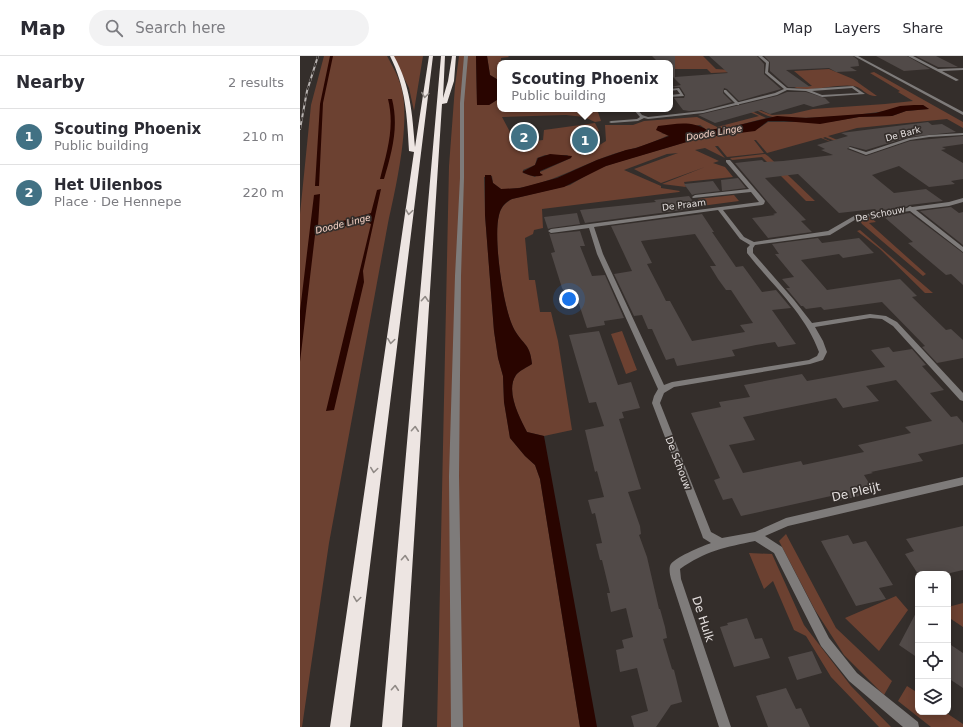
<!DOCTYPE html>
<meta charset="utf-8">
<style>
body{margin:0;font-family:"DejaVu Sans",sans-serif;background:#f2f2f3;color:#2b2b33}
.controls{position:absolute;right:12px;bottom:12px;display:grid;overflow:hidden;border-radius:8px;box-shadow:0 2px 10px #0003}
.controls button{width:36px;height:36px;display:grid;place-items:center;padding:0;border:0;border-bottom:1px solid #e1e1e2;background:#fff;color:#2b2b33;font:20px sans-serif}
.you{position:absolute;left:269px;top:243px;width:14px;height:14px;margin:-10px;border:3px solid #fff;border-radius:50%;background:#1a73e8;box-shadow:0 0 0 6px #1a73e833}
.badge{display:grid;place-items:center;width:26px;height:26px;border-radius:50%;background:#417184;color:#fff;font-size:13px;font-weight:700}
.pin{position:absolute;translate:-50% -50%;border:2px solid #fff;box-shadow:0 1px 4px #0006}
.popup{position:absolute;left:197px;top:4px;width:176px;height:52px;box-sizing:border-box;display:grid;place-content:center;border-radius:8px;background:#fff;filter:drop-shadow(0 1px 3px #0005);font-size:13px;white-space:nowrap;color:#7c7c81}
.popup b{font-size:15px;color:#2b2b33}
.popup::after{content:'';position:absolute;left:50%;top:100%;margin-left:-8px;border:8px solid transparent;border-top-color:#fff}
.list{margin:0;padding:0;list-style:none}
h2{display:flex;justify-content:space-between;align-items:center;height:52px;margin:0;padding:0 16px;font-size:17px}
h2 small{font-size:13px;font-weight:400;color:#7c7c81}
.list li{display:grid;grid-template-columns:26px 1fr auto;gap:12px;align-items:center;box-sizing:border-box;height:56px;padding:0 16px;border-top:1px solid #e1e1e2}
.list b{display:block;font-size:15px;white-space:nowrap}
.list p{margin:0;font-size:13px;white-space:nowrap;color:#7c7c81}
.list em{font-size:13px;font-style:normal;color:#7c7c81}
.icon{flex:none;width:22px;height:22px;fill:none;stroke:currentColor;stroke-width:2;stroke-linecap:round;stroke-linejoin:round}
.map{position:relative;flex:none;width:663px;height:671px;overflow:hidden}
header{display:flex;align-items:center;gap:24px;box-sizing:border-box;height:56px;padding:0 20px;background:#fff;border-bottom:1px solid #e1e1e2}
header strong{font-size:19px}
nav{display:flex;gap:22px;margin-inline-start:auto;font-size:14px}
.search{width:280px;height:36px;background:#f2f2f3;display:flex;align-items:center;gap:10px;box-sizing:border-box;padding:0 14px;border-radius:22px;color:#7c7c81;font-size:15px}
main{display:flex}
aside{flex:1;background:#fff}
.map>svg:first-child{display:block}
.green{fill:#6c4131;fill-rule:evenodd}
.water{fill:#290500}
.building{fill:#514a48;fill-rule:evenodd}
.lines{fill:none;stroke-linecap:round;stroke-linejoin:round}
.service{fill:#7e7b7a;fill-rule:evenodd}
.minor{fill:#7e7b7a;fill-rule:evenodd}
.tertiary{fill:#7e7b7a;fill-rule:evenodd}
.motorway{fill:#ede5e2;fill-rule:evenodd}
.rail-casing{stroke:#b8b3b1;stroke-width:2}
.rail{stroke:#342e2b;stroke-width:1.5;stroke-dasharray:4;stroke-linecap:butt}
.oneway{stroke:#908a86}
.labels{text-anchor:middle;stroke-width:3.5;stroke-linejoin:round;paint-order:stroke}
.far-water-label{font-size:9px;font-style:italic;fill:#fcd7ca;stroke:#342e2b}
.far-street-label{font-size:9px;fill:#e4dfde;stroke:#342e2b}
.street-label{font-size:10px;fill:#e4dfde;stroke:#342e2b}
.near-street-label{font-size:12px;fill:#e4dfde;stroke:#342e2b}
</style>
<header>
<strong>Map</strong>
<div class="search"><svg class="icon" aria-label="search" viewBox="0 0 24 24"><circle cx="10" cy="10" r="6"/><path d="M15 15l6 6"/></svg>Search here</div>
<nav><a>Map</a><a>Layers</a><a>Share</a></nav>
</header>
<main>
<aside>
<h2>Nearby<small>2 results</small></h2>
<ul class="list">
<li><span class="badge">1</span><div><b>Scouting Phoenix</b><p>Public building</p></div><em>210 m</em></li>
<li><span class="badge">2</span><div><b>Het Uilenbos</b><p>Place · De Hennepe</p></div><em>220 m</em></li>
</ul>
</aside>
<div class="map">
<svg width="663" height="671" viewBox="0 0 663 671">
<rect width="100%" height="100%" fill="#342e2b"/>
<path class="green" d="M24 0H87C93 11 99 21 102 34 110 69 96 131 88 167L29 487 2 671H0V158L11 49Z
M93 0H123L114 55 109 32Z
M159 0H176L177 48 189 49 200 42V53H297L301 65 295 66 284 61 266 59 202 61 210 76 219 87 243 84 244 74 295 67 299 75 272 83 290 95 306 85 305 69H333L344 65 397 61 417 71 459 60 438 51 441 50 466 62 431 71 407 74 400 69 361 77 369 79C358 84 346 89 335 92 322 95 309 99 297 104 267 116 235 134 201 133L193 127 192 120 184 121 185 159 194 275 198 302 203 320 204 346 210 382 225 400 235 409 240 423 280 671H137L149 110 155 30ZM245 99H267L271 102 240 116 235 121 223 117V114L235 109 237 102Z
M187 0H208L209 1 201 2 200 25 190 19Z
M357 0H403L416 13 431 14 434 16 411 17 407 13H370V7Z
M529 13 553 23 577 40C564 40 564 32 554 30 539 27 508 37 494 31L512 30 494 15Z
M574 16 663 66V72L647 63 557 72 528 80 549 89 548 90 525 81 523 82 541 90 521 82 467 97 456 84H454L464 97 427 101 418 90H415L425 102 405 92 395 94 419 105 413 107 425 111 433 121 384 126 386 131 362 128 405 111 361 127 334 113 378 97 367 98 324 114 361 130V132L380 135 379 136 242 153 243 172 234 174 233 178 225 182 229 224H235L240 256H251L258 285 272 374 244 380 227 376C220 363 205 335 216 319 219 315 227 311 232 308 230 286 221 288 213 271 203 250 193 182 199 159 201 151 205 147 212 143L270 129 297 113 318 106 400 82 444 76 459 72 468 66H529L559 61 592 60 606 55 629 53 623 49C573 58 523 64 473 61 465 60 455 53 448 50L472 59 491 58 513 53 585 48 613 45 598 36 600 35 570 17Z
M465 98 468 100 515 145H506L462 101 432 104 430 102Z
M434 139 439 145 401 150 398 143Z
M570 161 576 166 569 167 626 218 623 220 562 168 560 165Z
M560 174 633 237H625L580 193 557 175Z
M322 275 337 314 326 318 311 278Z
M486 478 536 572 592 625 584 639 544 599 515 554 479 485Z
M449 497 472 498 504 569 551 630 591 671H579L531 621 506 580 494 574 473 525 464 533Z
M596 540 608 554 579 595 545 562Z
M663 547V571L648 561V551Z
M607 630 618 637V656H645L663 668V671H631L598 645Z"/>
<path class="water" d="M30 0H33L23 47 19 130H15L20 48Z
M176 0H187L190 19 200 25V42L189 49H177Z
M88 43H92C99 71 92 96 84 123H80C87 96 95 71 88 43Z
M614 49H623L629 53 606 55 592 60 559 61 520 68 484 65H468L455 75 400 82 306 110 264 131 212 143C205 146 201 151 199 159 193 182 203 250 213 271 221 288 230 286 232 308 227 311 219 315 216 319 205 335 220 362 227 376L244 380 297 671H280L240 423 235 409 225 400 210 382 204 346 203 320 198 302 194 275 185 159V119H191L193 127 201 133 220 132 257 122 297 104 326 94 336 92 369 80 356 74 358 70C375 68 392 64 407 74L431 71 477 60 506 62 576 57 600 50Z
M250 98 272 100 271 102 240 115V117L243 119C236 122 228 119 222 116L235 109 238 102Z
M81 133 63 215 64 226 34 354 26 355 71 168 63 165 15 179 0 306V255L14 139 20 138 18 170 21 171 71 157 77 134Z"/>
<path class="building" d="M352 0H375V21L428 17 409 0H457L464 8V18L481 33 439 45 427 33 424 32 423 37 432 46 403 54 389 55 383 54 374 42H384L385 39 380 31H370L381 29 370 18V7H359Z
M464 0H553L558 4 559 10 550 11 557 15 536 16 529 12 486 14 510 31H488L470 15V6Z
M576 0H607L630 13 604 15Z
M616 0H636L658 11H638Z
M487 36H506L525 42 530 47 513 51 504 48 470 58 461 54 415 67 398 59 477 40Z
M628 66 632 69 642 68 656 76 609 81 566 94 550 90 547 93 566 100 610 85 663 80V88L642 91 646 93 641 94 663 107V123L651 125 655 128 629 131 599 110 572 119 594 137 626 133 643 145 609 149 606 151 577 155 575 153 539 157 498 118 465 122 506 164 501 165 512 176 468 182 452 162 475 159 473 158 477 157 435 107 462 104 464 106 483 105 533 99 521 94 525 93 517 89 548 80 541 77Z
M438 122 446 132 422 135 421 124Z
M413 125 420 135 395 138 392 139 384 128Z
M389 140 398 152 285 167 280 154 356 146 354 144Z
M651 151 659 157 663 156V189L620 155Z
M277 157 280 168 251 172 248 173 244 161Z
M610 157 663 197V229L651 218 646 219 608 187 613 186 583 160Z
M402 158 414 176H412L436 211 443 210 462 236 476 234 491 252 472 254 496 288 478 291 475 286 456 289 432 294 435 300 377 310 374 302 366 304 352 273H348L342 259 334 260 314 218 332 215 311 170ZM395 178 416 210H410L418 223 426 234H431L453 267 440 269 445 276 392 285 370 245H366L360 233 347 208 352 207 341 185Z
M280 175 285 190H280L292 220 305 219 324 262 304 265 305 269 287 272 278 245 271 246 269 239H267L262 232 251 197 255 196 249 177 251 178Z
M518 182 522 187 559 182 574 197 543 202 539 198 501 204 527 234 600 223 617 240 612 241 646 274 651 273 663 284V302L637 307 622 291 625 290 582 246 524 254 521 251 506 253 503 250H501L486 232H490L482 223 494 221 475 198H479L472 188Z
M299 275 318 329 331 326 340 352 322 356 324 362 319 363 341 433 328 436 340 470 341 478 339 479 347 501 359 553H360L365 571 367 582 363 583 372 613 374 614 382 646 371 649 356 671H334L331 660 348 655 337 612 320 616 316 594 324 592 322 584 333 581 326 552 311 556 307 537H310L302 504H300L296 488 302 487 295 457 292 458 288 444 304 441 297 415 295 416 285 374 304 370 296 346 289 347 269 279Z
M589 291 593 296 612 293 626 309 622 310 644 334 630 337 651 361 657 360 663 367V388L618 398 623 405 571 416 573 417 564 419 575 437 559 440 534 446 531 440 441 460 432 442 423 444 414 424 420 422 391 357 421 351 419 346 450 341 444 329 502 318 507 325 585 311 571 294ZM596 324 632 365 605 371 611 377 558 389 564 396 503 409 501 405 443 417 429 389 455 384 443 361 536 342 543 352 579 345 566 330Z
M663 470V514L646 518H618L605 498 614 495 606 483Z
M548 479 553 488 566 485 593 529 579 532 586 543 556 550 521 485Z
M618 553V602L599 589Z
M447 562 455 583 462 582 470 602 434 611 420 571 428 569 427 567Z
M648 587 663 597V632L648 622Z
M512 595 522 617 497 624 488 601Z
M486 632 496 653 501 652 510 671H468L456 640Z"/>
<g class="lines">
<path class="service" d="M164 0H168L164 47V122L161 220 159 420 163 671H151L149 420 155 220 160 122V47Z
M379 32 384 40 370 41V39L380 38 377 34 370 35V33Z
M424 34H426L439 47V49H437L424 36Z"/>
<path class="minor" d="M458 0H462L469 6 468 16 487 32 507 33 553 30 565 38 522 41 506 35 487 34 477 39 403 57 348 63 344 62 338 65 311 67 309 66 311 65 337 63 340 61 333 53H337L342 59 348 61 403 55 475 37 484 33 465 17 466 7ZM552 32 559 37 522 39 512 35Z
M608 0H613L638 13 663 12V14L642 15 659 24 656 25Z
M294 4 293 6 263 7 265 6Z
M663 77V79L629 81 610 84 566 99 548 92 550 91 566 96 609 82 629 79Z
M426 104H430L465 145 464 148 462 149 423 154 444 181 454 186 528 175 554 160 607 152 610 150 612 151 649 146 663 142V146L649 150 616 154 663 191V196L610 155 558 162 530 179 462 188 455 189 453 192V197L494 244 512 267 570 258 586 260 597 266 663 337V345L660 344 593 270 582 263 570 262 515 271 523 285 527 296 523 304 510 308 374 331 364 337 360 347 411 476 422 482 455 476 486 462 663 421V429L488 470 465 480 482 491 529 582 557 617 618 666 619 671H603L549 625 521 590 474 497 455 485C426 491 405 495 380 513L381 523 431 671H419L371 523C370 519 369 514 370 510 372 502 403 490 411 487L403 482 402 479 352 347 354 340 358 333 297 198 289 172 251 177 248 175 251 173 459 146 451 136 393 142 392 141 395 139 449 133 426 106ZM418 154 440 183 450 189 447 192V197C472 229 505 257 519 296L517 300 509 304 372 326 364 329 303 198 294 171Z"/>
<path class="tertiary" d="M554 0H558L663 56V59Z"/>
<path class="motorway" d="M90 0H94C111 31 112 57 115 91L129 0H133L50 671H30L114 96 109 95C107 60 106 32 90 0Z
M141 0H145L143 42 148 25 152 0H156L154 25 147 47 142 48 102 671H82Z"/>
<g class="rail-casing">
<path id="rail" d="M0 73 7 35 18 0"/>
</g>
<use href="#rail" class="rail"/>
</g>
<defs><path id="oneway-chevron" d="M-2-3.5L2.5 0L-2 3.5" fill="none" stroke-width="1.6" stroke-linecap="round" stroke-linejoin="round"/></defs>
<g class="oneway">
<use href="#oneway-chevron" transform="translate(125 39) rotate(98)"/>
<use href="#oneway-chevron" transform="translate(109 156) rotate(98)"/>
<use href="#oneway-chevron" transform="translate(125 243) rotate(-86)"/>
<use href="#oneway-chevron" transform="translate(91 285) rotate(98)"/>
<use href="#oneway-chevron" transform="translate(115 373) rotate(-86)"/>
<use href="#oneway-chevron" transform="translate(74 414) rotate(98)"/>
<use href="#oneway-chevron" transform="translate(105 502) rotate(-86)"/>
<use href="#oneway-chevron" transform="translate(57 543) rotate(98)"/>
<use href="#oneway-chevron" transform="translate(95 632) rotate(-86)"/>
</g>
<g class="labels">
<g class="far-water-label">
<text transform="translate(414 77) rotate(-10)" y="3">Doode Linge</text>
<text transform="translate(43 168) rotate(-14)" y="3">Doode Linge</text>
</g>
<g class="far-street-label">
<text transform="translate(603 78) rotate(-15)" y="3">De Bark</text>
<text transform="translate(384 149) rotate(-7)" y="3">De Praam</text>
<text transform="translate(580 158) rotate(-11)" y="3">De Schouw</text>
</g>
<g class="street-label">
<text transform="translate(379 407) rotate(69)" y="4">De Schouw</text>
</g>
<g class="near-street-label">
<text transform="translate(556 436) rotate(-13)" y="4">De Pleijt</text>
<text transform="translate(403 563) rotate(72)" y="4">De Hulk</text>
</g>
</g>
</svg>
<div class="controls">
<button>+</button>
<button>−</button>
<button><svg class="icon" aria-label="locate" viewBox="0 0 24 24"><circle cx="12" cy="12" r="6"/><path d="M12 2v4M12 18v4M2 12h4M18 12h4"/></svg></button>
<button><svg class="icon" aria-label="layers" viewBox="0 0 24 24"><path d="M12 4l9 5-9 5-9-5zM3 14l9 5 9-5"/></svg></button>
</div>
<div class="you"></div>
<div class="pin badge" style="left:285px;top:84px">1</div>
<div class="popup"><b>Scouting Phoenix</b>Public building</div>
<div class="pin badge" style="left:224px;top:81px">2</div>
</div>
</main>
